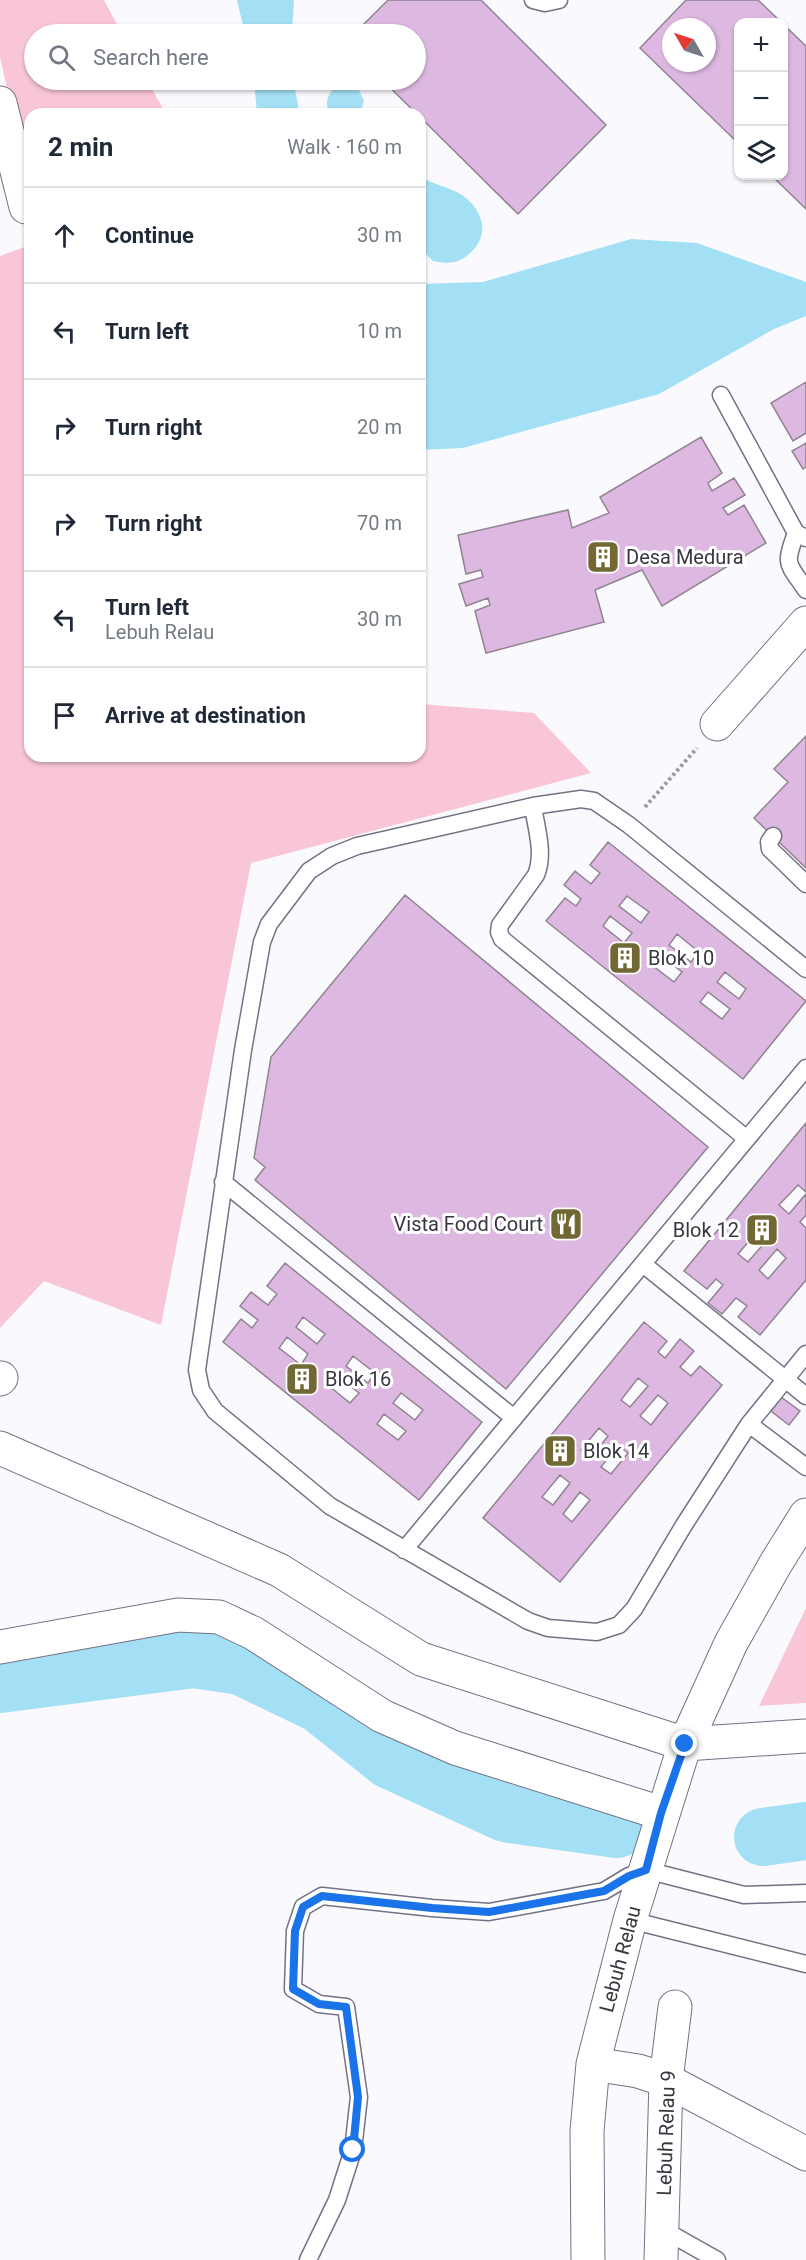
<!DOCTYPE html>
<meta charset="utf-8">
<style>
body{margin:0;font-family:Roboto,sans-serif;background:#f2f2f3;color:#1f2937}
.controls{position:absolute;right:18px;top:18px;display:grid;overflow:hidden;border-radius:12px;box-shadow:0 2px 4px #0004}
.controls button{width:54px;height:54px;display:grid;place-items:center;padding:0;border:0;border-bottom:2px solid #e0e1e3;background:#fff;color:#1f2937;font:30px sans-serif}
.compass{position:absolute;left:662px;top:18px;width:54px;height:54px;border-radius:50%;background:#fff;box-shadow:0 2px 4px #0004;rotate:309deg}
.stop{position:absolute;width:18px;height:18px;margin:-14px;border:4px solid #1a73e8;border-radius:50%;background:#fff}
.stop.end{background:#1a73e8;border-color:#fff;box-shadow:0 2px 6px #0008}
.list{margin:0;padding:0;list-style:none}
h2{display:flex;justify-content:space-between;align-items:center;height:78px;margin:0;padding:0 24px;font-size:26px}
h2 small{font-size:20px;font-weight:400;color:#747a83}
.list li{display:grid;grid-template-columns:39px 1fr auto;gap:18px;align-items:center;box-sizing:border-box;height:96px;padding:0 24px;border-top:2px solid #e0e1e3}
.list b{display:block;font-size:22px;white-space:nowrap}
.list p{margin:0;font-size:20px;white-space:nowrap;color:#747a83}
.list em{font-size:20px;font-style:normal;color:#747a83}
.icon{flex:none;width:33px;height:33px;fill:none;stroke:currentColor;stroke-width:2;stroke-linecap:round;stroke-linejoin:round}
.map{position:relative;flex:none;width:806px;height:2260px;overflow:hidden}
.search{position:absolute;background:#fff;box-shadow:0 2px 4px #0004;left:24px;top:24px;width:402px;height:66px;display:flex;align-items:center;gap:15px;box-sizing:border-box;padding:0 21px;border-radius:33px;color:#747a83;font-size:22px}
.panel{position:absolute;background:#fff;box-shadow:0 2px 4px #0004;left:24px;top:108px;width:402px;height:654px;border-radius:18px}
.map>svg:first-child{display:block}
.green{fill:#f9c6d7}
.water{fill:#a4e0f5}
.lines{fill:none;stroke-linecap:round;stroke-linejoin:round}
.river{stroke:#a4e0f5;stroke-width:58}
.building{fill:#ddb9e1;stroke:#918392;stroke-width:1.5;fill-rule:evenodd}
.service-casing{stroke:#737284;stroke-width:19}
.minor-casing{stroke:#737284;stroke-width:35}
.path{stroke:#9b9aa0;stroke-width:4;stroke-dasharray:3 3;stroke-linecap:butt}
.service{stroke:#fff;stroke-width:16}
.minor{stroke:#fff;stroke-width:33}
.route{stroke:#1a73e8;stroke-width:8}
.labels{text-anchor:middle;stroke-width:6;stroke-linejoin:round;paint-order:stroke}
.poi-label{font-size:20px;fill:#38373f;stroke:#fff;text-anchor:start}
.street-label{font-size:20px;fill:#38373f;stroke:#fff}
</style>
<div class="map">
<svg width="806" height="2260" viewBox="0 0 806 2260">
<rect width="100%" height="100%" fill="#fafafe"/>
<path class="green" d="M0 0H104L122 34H34V80H147L166 114H30V190L0 57Z
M30 245V756H420V704L534 713 591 773 251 863 161 1325 44 1281 0 1328V256Z
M806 1608V1703L759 1706Z"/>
<path class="water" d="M237 0H294L292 34H245Z
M254 80H293L300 114H257Z
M341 84H347L359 90 364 101 360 114H330C323 101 329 90 341 84Z
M420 176C433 185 450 187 462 195 481 208 490 231 474 249 462 263 450 265 433 261L420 248Z
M631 239 697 243 806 282V316L774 329 659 394 463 448 420 450V284L483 282Z"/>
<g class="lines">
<path class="river" d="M0 1684 194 1659 241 1666 320 1704 390 1760 503 1812 510 1814 617 1829
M763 1837 806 1831"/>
</g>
<path class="building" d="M388 0H481L606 125 518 214 420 117V114H417L382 80H416V34H354Z
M686 0H758L781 22H738V143L640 48ZM671 27H707V63H671Z
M784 25 806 46V209L772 176H784Z
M806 382V433L793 441 771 403Z
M701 437 722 473 708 483 712 491 734 478 745 495 723 508 728 515 744 505 766 543 662 606 642 570 595 590 604 622 486 653 475 611 490 605 488 598 466 606 459 584 483 577 481 570 466 574 458 535 568 510 572 528 609 513 600 497Z
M806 443V467L803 469 792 451Z
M806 736V868L754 818 788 782 774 769Z
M608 842 806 1001 743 1079 546 921 565 898 576 906 581 899 564 885 575 871 591 884 600 873 590 865ZM627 896 649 912 641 923 619 906ZM610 916 632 933 624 943 603 926ZM677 934 699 952 691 962 669 945ZM660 955 682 972 674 982 652 965ZM725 972 746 989 739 999 717 982ZM708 992 730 1009 722 1019 700 1002Z
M405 895 708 1147 506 1389 255 1180 265 1167 254 1158 271 1057Z
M806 1123V1192L798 1185 779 1205 789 1214 806 1194V1215L800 1222 806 1228V1280L760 1335 738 1317 747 1306 736 1298 722 1314 708 1303 723 1285 716 1279 707 1289 684 1271ZM756 1233 766 1241 748 1262 738 1254ZM777 1249 786 1258 768 1279 759 1270Z
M285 1263 482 1422 419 1500 223 1342 241 1319 252 1328 258 1320 240 1306 251 1292 268 1305 277 1294 267 1286ZM303 1317 325 1334 317 1344 296 1327ZM287 1337 308 1354 301 1365 279 1348ZM353 1356 375 1373 368 1383 346 1366ZM337 1376 359 1393 350 1403 329 1386ZM401 1393 423 1410 415 1420 393 1403ZM384 1414 406 1431 398 1440 377 1424Z
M644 1322 667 1341 658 1352 665 1358 680 1339 694 1351 680 1367 691 1376 700 1366 722 1385 560 1582 483 1518ZM638 1378 648 1386 630 1407 621 1400ZM658 1395 668 1403 651 1425 640 1416ZM599 1428 608 1436 591 1458 581 1450ZM618 1445 628 1453 611 1474 601 1467ZM560 1475 570 1483 553 1505 542 1497ZM580 1492 590 1500 572 1522 563 1514Z
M781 1397 800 1411 789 1425 771 1411Z"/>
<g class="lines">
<g class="service-casing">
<path id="service" d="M533 0 545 3 559 0
M721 395 796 533 806 538
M796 533C784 566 787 562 806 590
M533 806C536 828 545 853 536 875L500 925 499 932 502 939 747 1139
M773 836 769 842 770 849 806 884
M806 969 629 825 594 801 581 799 533 806 357 846 332 856 309 871 269 924 262 942 243 1050 197 1370 201 1390 215 1411 330 1506 528 1621 548 1628 597 1632 619 1625 634 1609 684 1525 749 1424 806 1354
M223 1182 514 1418
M643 1264 806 1396
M749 1424 806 1467
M404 1550 806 1068
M630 1920 806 1964
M662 2229 717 2260
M308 2260 337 2200 353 2150 359 2097 346 2007 319 2004 293 1989 295 1931 303 1907 322 1896 432 1908 489 1912 604 1891 629 1876 646 1870 744 1895 806 1893"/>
</g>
<g class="minor-casing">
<path id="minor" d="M0 103 26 207
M717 724 806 623
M0 1379 1 1378
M0 1448 279 1570 421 1659 685 1744 806 1736
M0 1647 178 1615 219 1617 253 1633 382 1716 455 1748 661 1813
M593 2064 638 2071 666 2080 806 2154
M588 2260 587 2131 593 2064 630 1920 685 1744 731 1643 776 1563 806 1515
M661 2260 666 2080 675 2007"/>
</g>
<path class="path" d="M645 807 697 748"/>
<use href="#service" class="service"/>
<use href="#minor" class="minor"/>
</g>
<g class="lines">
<path class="route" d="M353 2150 358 2097 346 2007 319 2004 293 1989 295 1931 303 1907 322 1896 432 1908 489 1912 604 1891 629 1876 646 1870 661 1813 685 1744"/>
</g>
<defs>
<g id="building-square" transform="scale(1.725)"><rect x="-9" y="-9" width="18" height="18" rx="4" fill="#716834" stroke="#fff"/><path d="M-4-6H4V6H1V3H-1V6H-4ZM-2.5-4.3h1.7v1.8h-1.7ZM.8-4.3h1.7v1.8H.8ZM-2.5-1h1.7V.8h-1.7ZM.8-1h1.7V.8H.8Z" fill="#fff"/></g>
<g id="restaurant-square" transform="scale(1.725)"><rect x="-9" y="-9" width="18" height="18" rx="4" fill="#716834" stroke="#fff"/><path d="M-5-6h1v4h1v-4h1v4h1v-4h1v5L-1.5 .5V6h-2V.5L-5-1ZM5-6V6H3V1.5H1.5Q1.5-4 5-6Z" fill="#fff"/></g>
</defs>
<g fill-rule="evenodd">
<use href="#building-square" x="603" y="557"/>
<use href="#building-square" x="625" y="958"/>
<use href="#restaurant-square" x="566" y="1224"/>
<use href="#building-square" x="762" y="1230"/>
<use href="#building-square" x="302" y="1379"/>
<use href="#building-square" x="560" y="1451"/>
</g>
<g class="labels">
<g class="poi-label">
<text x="626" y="564">Desa Medura</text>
<text x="648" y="965">Blok 10</text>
<text x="543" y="1231" text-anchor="end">Vista Food Court</text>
<text x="739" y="1237" text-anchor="end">Blok 12</text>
<text x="325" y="1386">Blok 16</text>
<text x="583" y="1458">Blok 14</text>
</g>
<g class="street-label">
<text transform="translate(620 1959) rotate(-75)" y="7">Lebuh Relau</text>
<text transform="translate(666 2133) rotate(-88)" y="7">Lebuh Relau 9</text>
</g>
</g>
</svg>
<div class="controls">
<button>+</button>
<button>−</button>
<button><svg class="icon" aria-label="layers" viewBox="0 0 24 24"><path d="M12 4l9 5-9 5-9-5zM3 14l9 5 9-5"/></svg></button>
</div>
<svg class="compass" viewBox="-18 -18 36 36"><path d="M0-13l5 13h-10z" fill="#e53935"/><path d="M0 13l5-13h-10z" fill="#747a83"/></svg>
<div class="stop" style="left:353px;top:2150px"></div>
<div class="stop end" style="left:685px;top:1744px"></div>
<div class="search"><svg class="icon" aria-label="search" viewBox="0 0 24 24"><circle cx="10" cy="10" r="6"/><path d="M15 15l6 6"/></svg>Search here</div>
<section class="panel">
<h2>2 min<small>Walk · 160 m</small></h2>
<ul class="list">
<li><svg class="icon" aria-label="ahead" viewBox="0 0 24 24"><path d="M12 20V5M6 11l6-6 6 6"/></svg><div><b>Continue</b></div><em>30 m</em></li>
<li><svg class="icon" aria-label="left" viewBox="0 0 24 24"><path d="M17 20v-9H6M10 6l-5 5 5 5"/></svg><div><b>Turn left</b></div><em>10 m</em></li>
<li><svg class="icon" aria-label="right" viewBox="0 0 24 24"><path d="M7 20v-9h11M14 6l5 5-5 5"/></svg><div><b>Turn right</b></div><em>20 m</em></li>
<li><svg class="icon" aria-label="right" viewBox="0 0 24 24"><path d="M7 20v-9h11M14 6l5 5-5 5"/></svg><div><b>Turn right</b></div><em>70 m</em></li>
<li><svg class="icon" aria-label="left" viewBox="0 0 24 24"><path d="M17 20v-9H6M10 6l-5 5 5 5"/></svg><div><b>Turn left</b><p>Lebuh Relau</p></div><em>30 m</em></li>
<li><svg class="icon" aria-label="arrive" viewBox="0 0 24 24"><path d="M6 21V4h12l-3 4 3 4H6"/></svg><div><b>Arrive at destination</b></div></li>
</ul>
</section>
</div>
